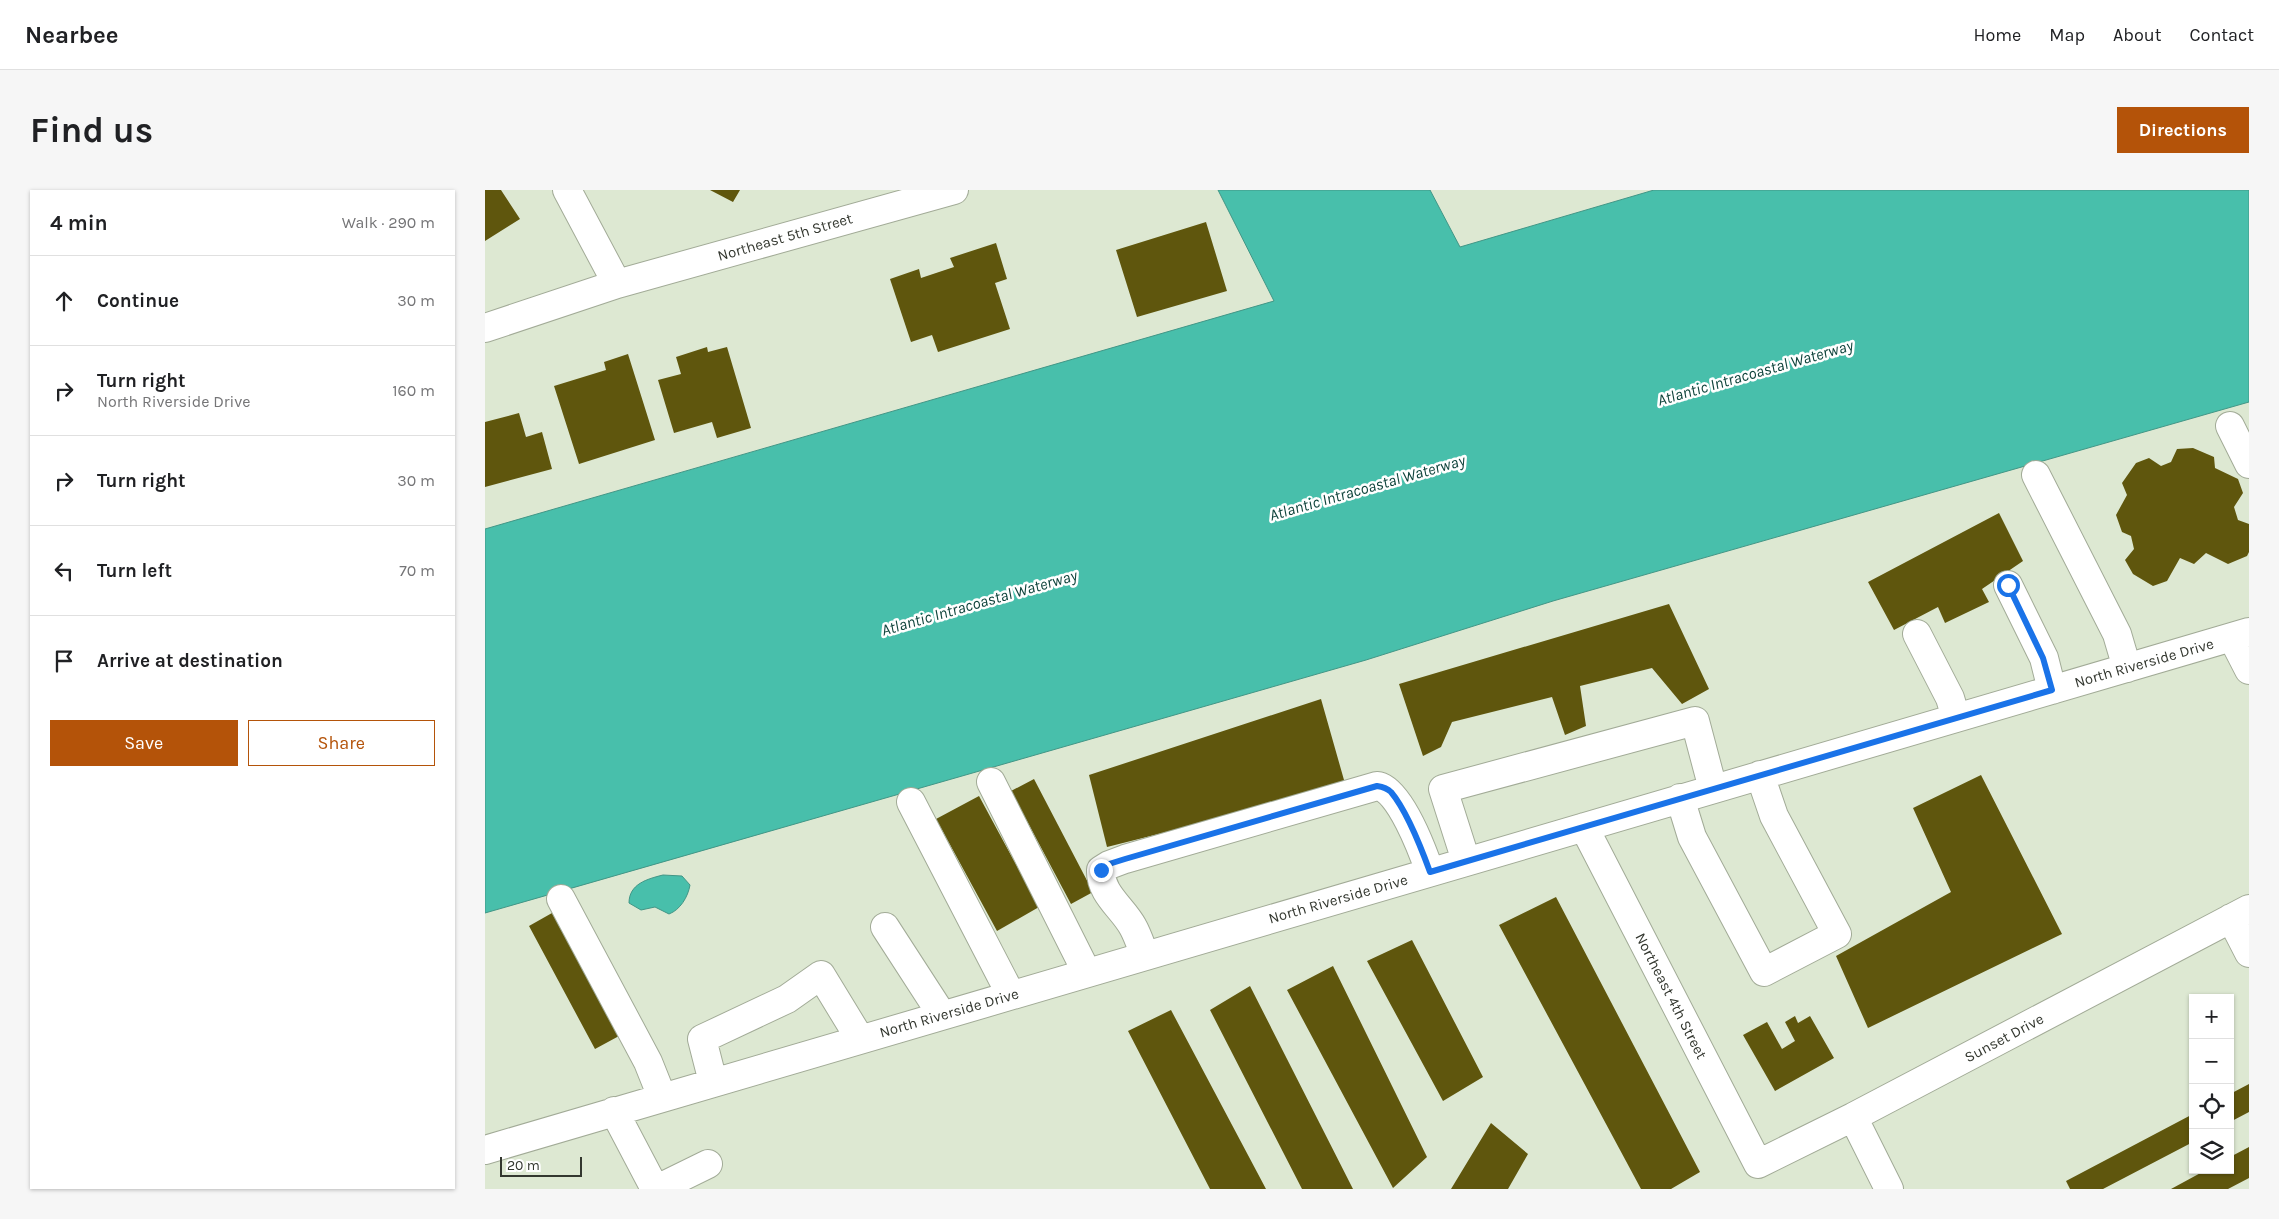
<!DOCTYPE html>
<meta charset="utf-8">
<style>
body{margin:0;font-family:Karla,sans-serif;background:#f6f6f6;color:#202124}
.controls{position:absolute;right:15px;bottom:15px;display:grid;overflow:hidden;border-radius:0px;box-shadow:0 1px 4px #0004}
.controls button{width:45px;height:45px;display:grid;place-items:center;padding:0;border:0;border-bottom:1px solid #e0e0e0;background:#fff;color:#202124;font:25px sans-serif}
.scale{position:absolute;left:15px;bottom:12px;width:82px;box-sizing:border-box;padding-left:5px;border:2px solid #33372f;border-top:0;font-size:14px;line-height:18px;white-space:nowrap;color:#33372f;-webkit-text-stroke:4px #fff;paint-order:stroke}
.stop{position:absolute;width:15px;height:15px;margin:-11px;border:4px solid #1a73e8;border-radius:50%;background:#fff}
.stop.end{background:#1a73e8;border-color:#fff;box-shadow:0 1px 5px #0008}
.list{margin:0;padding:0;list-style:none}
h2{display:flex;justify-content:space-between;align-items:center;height:65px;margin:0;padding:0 20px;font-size:21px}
h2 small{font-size:16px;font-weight:400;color:#757577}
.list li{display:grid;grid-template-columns:32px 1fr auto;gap:15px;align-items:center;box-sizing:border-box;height:90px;padding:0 20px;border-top:1px solid #e0e0e0}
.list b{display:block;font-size:19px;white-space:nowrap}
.list p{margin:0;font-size:16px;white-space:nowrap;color:#757577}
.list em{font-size:16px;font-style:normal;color:#757577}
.actions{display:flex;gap:10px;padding:15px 20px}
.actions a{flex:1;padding:11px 0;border:1px solid #b45309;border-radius:0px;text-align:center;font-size:18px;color:#b45309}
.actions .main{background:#b45309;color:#fff}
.icon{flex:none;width:28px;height:28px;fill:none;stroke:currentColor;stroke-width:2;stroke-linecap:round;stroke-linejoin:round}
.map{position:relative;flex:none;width:1764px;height:999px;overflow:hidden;border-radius:0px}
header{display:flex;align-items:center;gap:30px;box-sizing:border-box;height:70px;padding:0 25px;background:#fff;border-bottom:1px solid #e0e0e0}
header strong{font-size:24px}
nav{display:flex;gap:28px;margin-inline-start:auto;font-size:18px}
.intro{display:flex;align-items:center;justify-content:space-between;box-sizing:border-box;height:120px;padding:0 30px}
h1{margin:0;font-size:35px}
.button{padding:12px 22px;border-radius:0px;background:#b45309;color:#fff;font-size:18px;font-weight:700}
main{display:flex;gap:30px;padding:0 30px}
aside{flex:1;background:#fff;border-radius:0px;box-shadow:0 1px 4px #0004}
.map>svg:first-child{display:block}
.water{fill:#48bfab;stroke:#429686}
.building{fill:#5f560d}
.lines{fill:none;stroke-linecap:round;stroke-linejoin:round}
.minor-casing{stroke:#a2ab97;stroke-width:30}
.minor{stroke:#fff;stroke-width:28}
.route{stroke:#1a73e8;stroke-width:6}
.labels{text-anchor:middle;stroke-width:5;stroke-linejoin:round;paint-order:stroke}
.street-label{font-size:15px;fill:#33372f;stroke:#fff}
.water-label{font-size:16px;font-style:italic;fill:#0e433b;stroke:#fff}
</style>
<header>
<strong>Nearbee</strong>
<nav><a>Home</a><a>Map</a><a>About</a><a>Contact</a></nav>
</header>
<div class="intro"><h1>Find us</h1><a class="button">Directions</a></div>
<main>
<aside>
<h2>4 min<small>Walk · 290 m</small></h2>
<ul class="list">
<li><svg class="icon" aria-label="ahead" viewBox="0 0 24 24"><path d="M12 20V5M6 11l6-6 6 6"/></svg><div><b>Continue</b></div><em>30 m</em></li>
<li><svg class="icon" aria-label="right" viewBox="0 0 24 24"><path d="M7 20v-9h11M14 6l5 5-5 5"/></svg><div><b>Turn right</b><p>North Riverside Drive</p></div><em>160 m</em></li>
<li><svg class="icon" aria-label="right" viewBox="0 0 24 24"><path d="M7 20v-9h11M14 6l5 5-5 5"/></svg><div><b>Turn right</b></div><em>30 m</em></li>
<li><svg class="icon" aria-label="left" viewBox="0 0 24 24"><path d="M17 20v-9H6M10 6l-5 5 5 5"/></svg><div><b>Turn left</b></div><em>70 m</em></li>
<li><svg class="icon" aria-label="arrive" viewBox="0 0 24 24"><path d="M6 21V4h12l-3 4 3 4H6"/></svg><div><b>Arrive at destination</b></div></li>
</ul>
<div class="actions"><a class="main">Save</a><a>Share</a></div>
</aside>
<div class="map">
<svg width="1764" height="999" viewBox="0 0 1764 999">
<rect width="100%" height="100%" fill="#dde8d2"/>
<path class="water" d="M733 0H945L975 57 1169 0H1764V212L1068 411 881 470 0 723V339L789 111Z
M178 685 197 686 205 695C203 707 195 720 184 724L170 717 156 720 144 713C144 694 162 689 178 685Z"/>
<path class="building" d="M0 0H16L35 29 0 51Z
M225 0H255L248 12Z
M721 32 742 101 652 127 631 60Z
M511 53 522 89 510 93 525 139 453 162 447 145 426 152 405 89 434 79 436 88 469 77 465 68Z
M222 157 223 162 242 157 266 238 232 248 227 232 189 243 173 190 196 184 191 167Z
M143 164 170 250 94 274 69 196 121 180 119 172Z
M34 223 41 247 57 242 67 279 0 297V232Z
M1708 258 1729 267 1730 278 1753 289 1758 303 1749 317 1753 330 1764 334V362L1762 366 1743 374 1721 363 1709 374 1695 368 1682 391 1668 396 1648 384 1640 370 1649 359 1646 346 1637 342 1631 325 1642 305 1637 293 1651 273 1664 268 1676 276 1686 272 1692 259Z
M1514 323 1538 371 1497 399 1504 412 1460 433 1453 417 1409 440 1383 392Z
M1184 414 1224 499 1197 514 1167 478 1095 496 1101 536 1080 545 1067 507 967 532 956 557 938 566 914 494Z
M836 509 861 597 622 657 604 585Z
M1496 585 1577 744 1383 838 1351 766 1466 702 1428 618Z
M549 589 608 702 586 714 526 601Z
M494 606 554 717 512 741 451 629Z
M1071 707 1215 982 1186 999H1156L1014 735Z
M67 723 134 846 110 859 44 736Z
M927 750 998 887 958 911 882 771Z
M848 776 942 967 908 998 802 800Z
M765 796 868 999H817L725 820Z
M686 820 781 999H725L643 841Z
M1310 826 1313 833 1325 826 1349 868 1290 901 1258 845 1282 832 1297 859 1310 851 1300 832Z
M1764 894V922L1745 932V904Z
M1708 924V952L1618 999H1585L1581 991Z
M1006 933 1043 964 1023 999H966Z
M1764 957V988L1743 999H1686L1721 980H1745V967Z"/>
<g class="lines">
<g class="minor-casing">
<path id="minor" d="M82 0 132 94
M0 138 132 94 469 0
M1745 236 1764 274
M1551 285 1632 444 1642 478
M1523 395 1559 468 1567 500
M1432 444 1465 508 1471 528
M1747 447 1764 480
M506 592 602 783
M1195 608 1207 647 1279 782 1352 744 1289 626 1275 585
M426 612 526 805
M1099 637 1273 974 1368 927 1764 719
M981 671 958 599 1210 531 1228 599
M76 709 163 872 177 907
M1746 728 1764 763
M400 737 457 825
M660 766C656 756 653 746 648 737 638 718 615 704 616 680L624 675 640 669 892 596C914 597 938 662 945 682
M228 892 217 849 302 809 336 785 375 849
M129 921 170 999
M1368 927 1404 999
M0 960 1764 442
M172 999 223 974"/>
</g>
<use href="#minor" class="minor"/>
</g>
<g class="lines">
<path class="route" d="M616 680 624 674 640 669 892 596C898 597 902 598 906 602 921 620 937 660 945 682L1567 500 1558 468 1523 395"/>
</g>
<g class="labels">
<g class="street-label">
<text transform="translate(300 47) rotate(-16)" y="5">Northeast 5th Street</text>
<text transform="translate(1659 473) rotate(-16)" y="5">North Riverside Drive</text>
<text transform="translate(853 709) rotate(-16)" y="5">North Riverside Drive</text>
<text transform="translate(1186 806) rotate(63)" y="5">Northeast 4th Street</text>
<text transform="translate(464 823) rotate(-16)" y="5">North Riverside Drive</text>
<text transform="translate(1519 848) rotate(-28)" y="5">Sunset Drive</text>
</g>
<g class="water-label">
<text transform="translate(1270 182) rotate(-16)" y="6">Atlantic Intracoastal Waterway</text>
<text transform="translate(882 297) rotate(-16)" y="6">Atlantic Intracoastal Waterway</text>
<text transform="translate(494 412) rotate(-16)" y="6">Atlantic Intracoastal Waterway</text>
</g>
</g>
</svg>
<div class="controls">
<button>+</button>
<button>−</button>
<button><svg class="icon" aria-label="locate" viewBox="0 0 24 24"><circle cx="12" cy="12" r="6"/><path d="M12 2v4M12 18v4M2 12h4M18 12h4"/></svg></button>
<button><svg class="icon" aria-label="layers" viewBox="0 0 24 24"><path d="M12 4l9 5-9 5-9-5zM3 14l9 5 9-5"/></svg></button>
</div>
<div class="scale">20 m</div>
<div class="stop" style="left:1523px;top:395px"></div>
<div class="stop end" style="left:616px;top:680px"></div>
</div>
</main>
